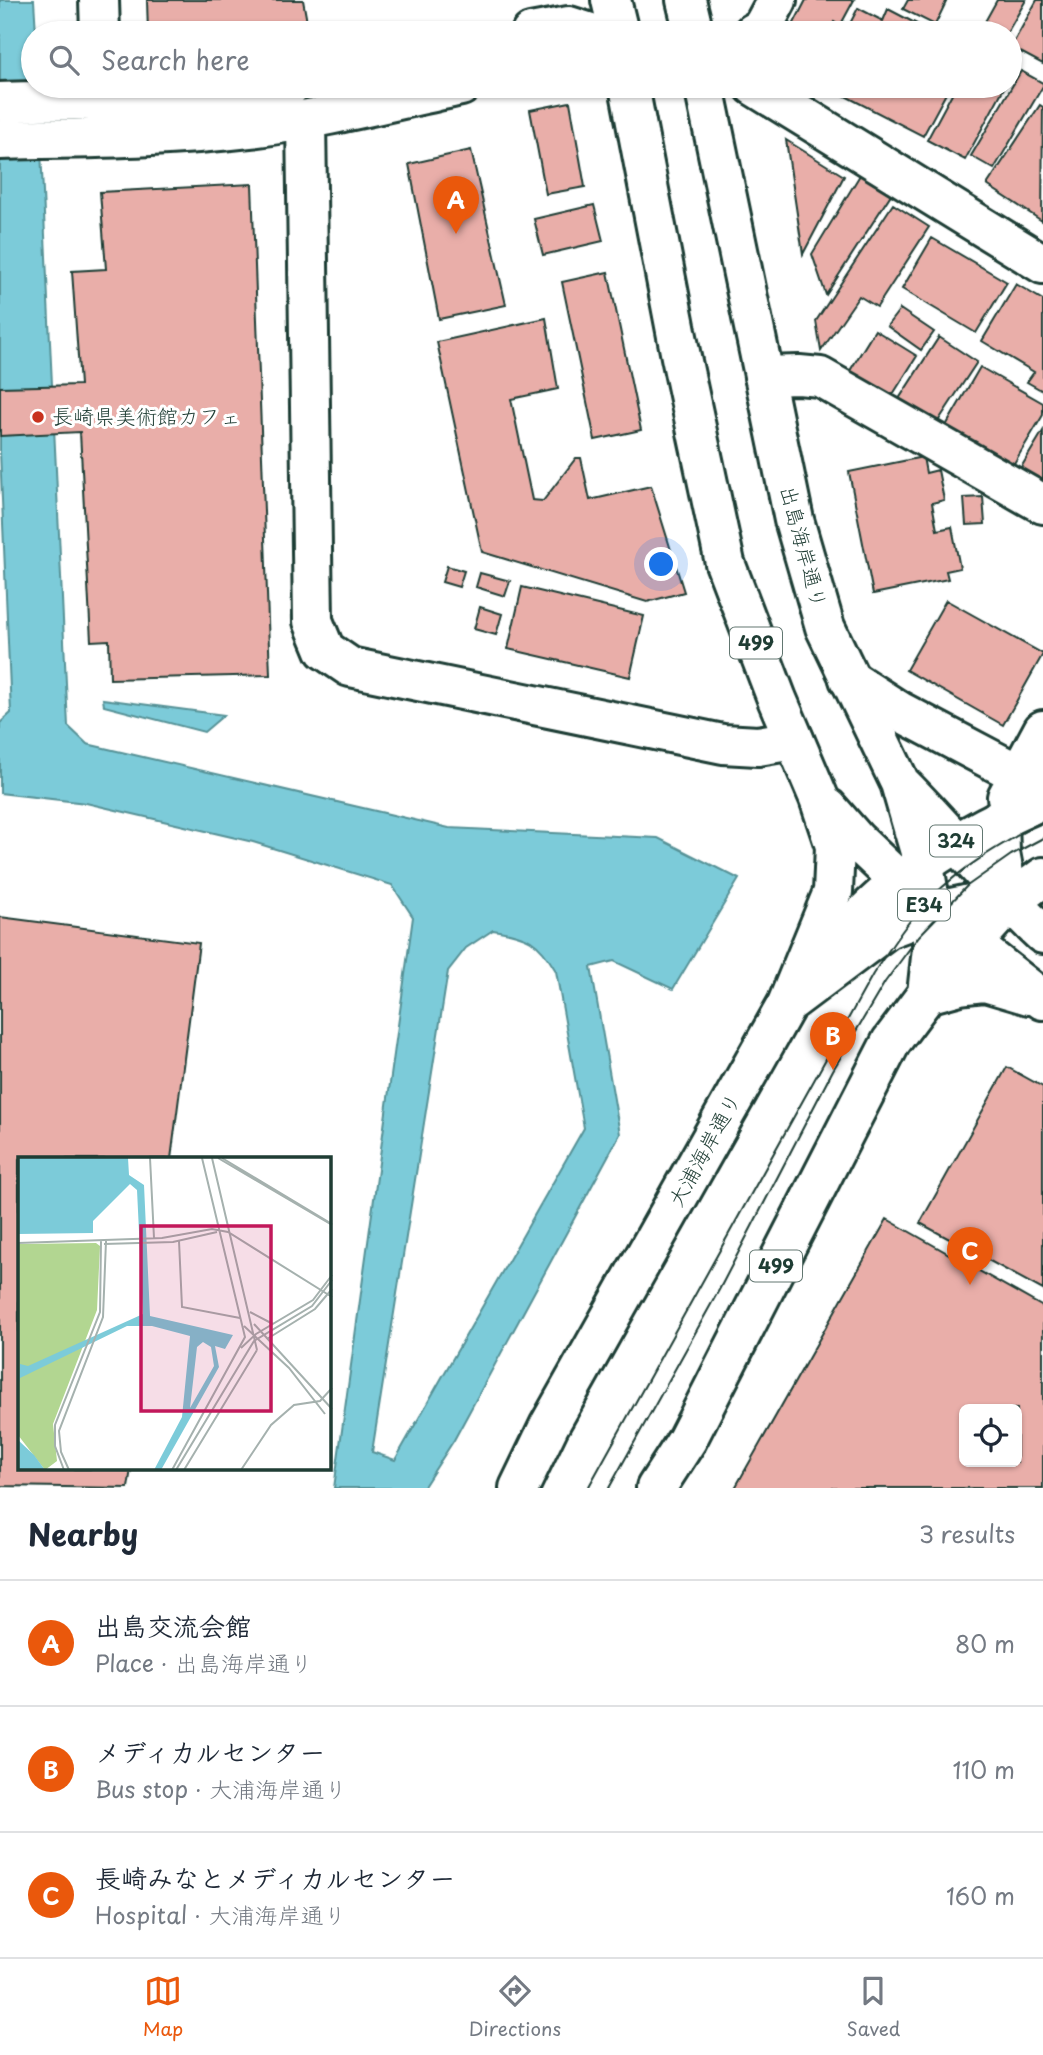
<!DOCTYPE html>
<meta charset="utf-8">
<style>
body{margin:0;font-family:"Playpen Sans","Klee One",sans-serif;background:#f2f2f3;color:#1f2937}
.controls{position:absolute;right:21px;bottom:21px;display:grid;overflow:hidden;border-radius:10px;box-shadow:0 2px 5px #0004}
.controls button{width:63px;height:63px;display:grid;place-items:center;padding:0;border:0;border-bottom:2px solid #e0e1e3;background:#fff;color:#1f2937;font:35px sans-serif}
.you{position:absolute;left:662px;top:565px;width:24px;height:24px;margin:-18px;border:5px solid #fff;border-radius:50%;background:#1a73e8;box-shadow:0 0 0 10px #1a73e833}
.badge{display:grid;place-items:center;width:46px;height:46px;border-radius:50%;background:#ea580c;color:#fff;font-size:23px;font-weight:700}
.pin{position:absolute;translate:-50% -58px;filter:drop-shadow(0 2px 4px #0008)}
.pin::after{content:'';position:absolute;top:37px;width:24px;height:21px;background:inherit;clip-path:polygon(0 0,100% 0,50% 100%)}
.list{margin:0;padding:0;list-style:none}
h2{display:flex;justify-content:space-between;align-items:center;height:91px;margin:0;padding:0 28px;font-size:30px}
h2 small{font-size:23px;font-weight:400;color:#747a83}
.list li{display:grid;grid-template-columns:46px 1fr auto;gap:21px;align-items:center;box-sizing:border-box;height:126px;padding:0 28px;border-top:2px solid #e0e1e3}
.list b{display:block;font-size:26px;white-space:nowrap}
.list p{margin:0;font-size:23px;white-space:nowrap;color:#747a83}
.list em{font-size:23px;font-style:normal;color:#747a83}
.icon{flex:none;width:38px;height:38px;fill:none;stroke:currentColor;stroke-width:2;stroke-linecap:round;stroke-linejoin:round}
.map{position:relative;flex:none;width:1043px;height:1488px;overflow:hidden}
.search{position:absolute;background:#fff;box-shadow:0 2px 5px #0004;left:21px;right:21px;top:21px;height:77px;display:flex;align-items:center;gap:18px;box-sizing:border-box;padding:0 24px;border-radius:38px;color:#747a83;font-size:26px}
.sheet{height:469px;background:#fff}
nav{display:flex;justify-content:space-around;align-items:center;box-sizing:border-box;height:98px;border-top:2px solid #e0e1e3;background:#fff;font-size:19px;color:#747a83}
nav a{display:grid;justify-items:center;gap:4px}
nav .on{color:#ea580c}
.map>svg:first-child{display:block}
.water{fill:#7ccbd9;stroke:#579297;stroke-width:2;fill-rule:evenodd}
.building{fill:#e9aea9;stroke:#1f3d34;stroke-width:2;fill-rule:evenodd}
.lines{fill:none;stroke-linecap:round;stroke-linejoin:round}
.minor-casing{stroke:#1f3d34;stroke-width:44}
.highway-casing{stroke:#1f3d34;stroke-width:44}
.minor{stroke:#fff;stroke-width:38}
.highway{stroke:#fff;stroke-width:38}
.tram{stroke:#1f3d34;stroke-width:2}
.poi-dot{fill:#c8321e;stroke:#fff;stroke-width:2.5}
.labels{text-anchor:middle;stroke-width:6;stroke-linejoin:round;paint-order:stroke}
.shield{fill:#fff;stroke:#627771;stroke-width:2}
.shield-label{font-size:19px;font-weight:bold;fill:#1f3d34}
.poi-label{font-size:21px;fill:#1f3d34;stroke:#fff;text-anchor:start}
.street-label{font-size:21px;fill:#1f3d34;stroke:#fff}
.inset-road{fill:none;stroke:#a5b1ae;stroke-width:2}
.view{fill:#c2185b;fill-opacity:0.15;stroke:#c2185b;stroke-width:3.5}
.inset-edge{fill:none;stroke:#1f3d34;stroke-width:3.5}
</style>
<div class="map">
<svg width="1043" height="1488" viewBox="0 0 1043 1488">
<rect width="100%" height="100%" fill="#fff"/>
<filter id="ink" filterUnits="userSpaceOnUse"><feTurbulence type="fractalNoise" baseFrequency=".0143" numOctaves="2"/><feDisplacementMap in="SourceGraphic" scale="14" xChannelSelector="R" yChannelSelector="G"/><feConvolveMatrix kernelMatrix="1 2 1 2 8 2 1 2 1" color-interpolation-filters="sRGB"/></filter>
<g filter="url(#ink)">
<path class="water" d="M0 0H34L36 33H33V86H38L68 726 87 744 449 828 658 838 739 879 673 989 614 961 591 967 620 1134 454 1440 423 1488H334L413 917 392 885 253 842 86 803 0 793V723L11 713 0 452ZM493 930C527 935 538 940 556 971L584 1128 395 1460 372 1452 448 971 466 948Z
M103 699 224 715 204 732 104 706Z"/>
<path class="building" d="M147 0H303L309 33H148Z
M806 0H854L840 26 834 22 828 33H789Z
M908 0H947L935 25 903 9Z
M997 0H1026L1007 33H993L982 27Z
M1037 0H1043V64L1011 47Z
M858 8 883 21 888 9 934 33H845Z
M1021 71 1043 83V86L994 169 971 156Z
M826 86H950L923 136Z
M956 86H1005L965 160 927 140Z
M570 102 585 187 546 194 530 110Z
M1040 105 1043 107 1042 221 987 185Z
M786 140 844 176 803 254Z
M471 150 506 305 439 319 409 164Z
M863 170 895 188 826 295 812 254Z
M252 184 270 675 110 679 109 640 91 641 80 432 0 436V387L80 385 72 271 106 269 100 192Z
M893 204 929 227 877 307 859 296 821 351 816 321Z
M594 205 603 241 543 255 534 219Z
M932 238 1007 282 976 333 902 289Z
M608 272 641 430 595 440 562 282Z
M1016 284 1043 300V391L1027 382 1034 372 982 341Z
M900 309 934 332 921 350 887 326Z
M546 318 558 389 511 399 532 500 543 501 576 458H581L590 500 651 486 684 592 647 602 482 552 437 342Z
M875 330 917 356 890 399 848 374Z
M939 337 977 362 935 426 897 402Z
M980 367 1043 403V415L1010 470 943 431Z
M1043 431V490L1017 474Z
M923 457 926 473 938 470 944 500 932 503 937 530 952 527 960 568 946 571 948 579 873 594 849 472Z
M983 497 985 524 966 525 964 498Z
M447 566 464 571 459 587 442 582Z
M480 573 510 581 505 596 476 587Z
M522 587 644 616 630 677 508 649Z
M946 600 1043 654 1003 725 906 670Z
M480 607 502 614 496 635 474 629Z
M0 917 199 943 171 1159H19V1469H131L128 1488 0 1486Z
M1007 1067 1043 1087V1290L920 1223Z
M887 1219 1043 1307V1488H735ZM964 1409H1017V1462H964Z"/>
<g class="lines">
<g class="minor-casing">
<path id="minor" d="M99 0 100 33
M531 33 569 26 591 33
M753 33 762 28 777 0
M754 86 1043 264
M0 102C97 98 194 103 290 86
M306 120 313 621 325 650 350 667 723 744 758 746 794 740
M0 140C84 138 168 138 251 128 322 119 391 101 461 86
M764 376 799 375 820 377 1043 504
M849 679 899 711 1043 787
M1007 797 1043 730
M811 976C831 953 849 928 871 907 919 861 981 826 1043 800
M927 994 1009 903 1043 877"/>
</g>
<g class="highway-casing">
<path id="highway" d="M611 0 619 33
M686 0 694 33
M903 786C951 834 993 888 1043 934
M828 808 856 840 932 912 1043 1000
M999 819 1000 853 1009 900
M927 994 960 985 985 982 1029 995
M791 1001 887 929 932 912 965 905 988 901 1009 903
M519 1488 549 1426 787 1004 833 892 835 846 819 798 777 699 725 563 681 357 629 86
M656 1488 687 1440 891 1042 927 994 932 948V912L924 866 900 783 825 627 794 520 704 86"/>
</g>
<use href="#minor" class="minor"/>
<use href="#highway" class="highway"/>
<path class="tram" d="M588 1488 873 974C891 947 908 919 932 897 964 865 1004 843 1043 821
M609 1488 719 1290 833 1070 885 982 919 936 967 886 1011 855 1043 838"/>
</g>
</g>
<circle class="poi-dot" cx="38" cy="417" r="7"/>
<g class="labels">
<g class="shield">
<rect x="730" y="627.5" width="52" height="31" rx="5"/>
<rect x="930" y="825.5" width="52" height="31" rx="5"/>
<rect x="898" y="889.5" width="52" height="31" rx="5"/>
<rect x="750" y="1250.5" width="52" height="31" rx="5"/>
</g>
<g class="shield-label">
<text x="756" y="650">499</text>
<text x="956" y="848">324</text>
<text x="924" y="912">E34</text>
<text x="776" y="1273">499</text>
</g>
<g class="poi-label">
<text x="52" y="424">長崎県美術館カフェ</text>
</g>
<g class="street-label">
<text transform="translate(803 547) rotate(75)" y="7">出島海岸通り</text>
<text transform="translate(705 1150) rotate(-61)" y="7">大浦海岸通り</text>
</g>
</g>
<g transform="translate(18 1157)">
<rect width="313" height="313" fill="#fff"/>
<path d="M78 86 82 89 79 153 35 267 39 304 27 313 0 278V87Z" fill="#b2d691"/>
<path d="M0 1H110L111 18 126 28 132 159 215 178 207 192 197 189 201 210 143 313H136L164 260 172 179 134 169H109L2 221 0 232 2 207 10 209 125 157 119 33 112 27 75 64V76L0 77ZM185 185 193 190 196 209 172 251 179 190ZM0 283 16 298 27 313H0Z" fill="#7ccbd9" fill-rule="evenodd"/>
<path class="inset-road" d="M132 1 136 81M194 1 239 193M200 1 314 68M204 1 314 67M161 84 164 150 222 161M0 86 144 81 194 72 210 75 314 140M86 87 155 85 199 75M232 155 255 167M236 167 314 252M226 169 271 211 307 257M249 182 297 152 314 132M223 191 238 177 295 143 314 118M46 313 37 289V268L82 155 83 84M51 313 43 295 41 274 85 160 88 84M154 313 227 180 184 1M158 313 236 184 294 149 314 123M166 313 239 193M223 313 253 268 276 248 302 244 314 231"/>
<path class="view" d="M123 69H253V254H123Z"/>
<rect width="313" height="313" class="inset-edge"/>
</g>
</svg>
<div class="controls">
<button><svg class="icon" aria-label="locate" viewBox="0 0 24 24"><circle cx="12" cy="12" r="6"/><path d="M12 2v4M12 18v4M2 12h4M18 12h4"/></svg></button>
</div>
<div class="you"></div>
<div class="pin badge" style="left:456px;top:234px">A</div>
<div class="pin badge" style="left:833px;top:1070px">B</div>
<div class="pin badge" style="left:970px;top:1285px">C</div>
<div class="search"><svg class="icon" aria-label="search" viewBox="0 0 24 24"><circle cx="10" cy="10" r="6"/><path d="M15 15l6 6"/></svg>Search here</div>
</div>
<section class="sheet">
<h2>Nearby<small>3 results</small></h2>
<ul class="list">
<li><span class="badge">A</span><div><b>出島交流会館</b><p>Place · 出島海岸通り</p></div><em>80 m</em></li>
<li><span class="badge">B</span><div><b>メディカルセンター</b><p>Bus stop · 大浦海岸通り</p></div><em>110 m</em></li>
<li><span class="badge">C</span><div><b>長崎みなとメディカルセンター</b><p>Hospital · 大浦海岸通り</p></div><em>160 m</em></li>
</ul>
</section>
<nav>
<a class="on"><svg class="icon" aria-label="map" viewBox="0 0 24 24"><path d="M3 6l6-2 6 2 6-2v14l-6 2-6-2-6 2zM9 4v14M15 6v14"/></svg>Map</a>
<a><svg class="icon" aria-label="directions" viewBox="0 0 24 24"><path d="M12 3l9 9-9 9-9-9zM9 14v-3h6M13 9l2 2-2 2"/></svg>Directions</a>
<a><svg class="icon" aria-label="saved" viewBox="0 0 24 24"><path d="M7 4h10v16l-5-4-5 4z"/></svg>Saved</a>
</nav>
